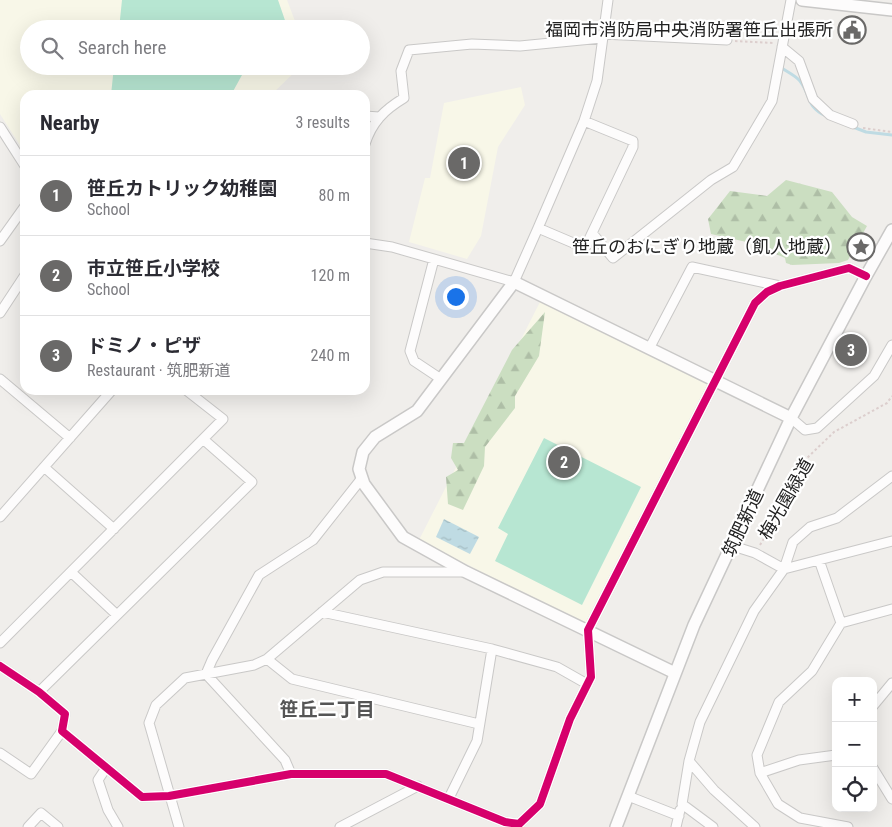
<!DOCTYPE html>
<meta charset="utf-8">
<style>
body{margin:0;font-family:"Roboto Condensed","Noto Sans JP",sans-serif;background:#f7f7f7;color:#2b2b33}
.controls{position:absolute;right:15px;bottom:15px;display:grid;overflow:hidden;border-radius:10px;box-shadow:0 5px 20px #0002}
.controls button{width:45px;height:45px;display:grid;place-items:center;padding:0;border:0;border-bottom:1px solid #e1e1e2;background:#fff;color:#2b2b33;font:25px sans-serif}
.you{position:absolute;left:455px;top:296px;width:18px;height:18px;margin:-12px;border:4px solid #fff;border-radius:50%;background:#1a73e8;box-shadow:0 0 0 8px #1a73e833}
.badge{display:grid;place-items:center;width:32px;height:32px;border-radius:50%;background:#6a6968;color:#fff;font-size:16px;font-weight:700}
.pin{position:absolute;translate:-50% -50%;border:2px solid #fff;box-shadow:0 1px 5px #0006}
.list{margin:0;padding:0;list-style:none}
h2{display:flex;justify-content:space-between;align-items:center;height:65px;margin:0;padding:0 20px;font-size:21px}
h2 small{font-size:16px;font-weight:400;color:#7c7c81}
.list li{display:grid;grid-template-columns:32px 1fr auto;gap:15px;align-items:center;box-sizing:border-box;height:80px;padding:0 20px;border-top:1px solid #e1e1e2}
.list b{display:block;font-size:19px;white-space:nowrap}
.list p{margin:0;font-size:16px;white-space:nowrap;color:#7c7c81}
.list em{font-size:16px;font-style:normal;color:#7c7c81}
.icon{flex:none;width:28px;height:28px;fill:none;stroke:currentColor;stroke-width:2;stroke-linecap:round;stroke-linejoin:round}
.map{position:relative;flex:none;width:892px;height:827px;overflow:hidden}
.search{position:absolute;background:#fff;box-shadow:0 5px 20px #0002;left:20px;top:20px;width:350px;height:55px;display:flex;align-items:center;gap:12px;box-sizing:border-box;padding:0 18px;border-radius:28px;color:#7c7c81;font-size:19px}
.panel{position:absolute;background:#fff;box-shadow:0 5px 20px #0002;left:20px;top:90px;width:350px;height:305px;border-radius:15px}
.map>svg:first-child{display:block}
.education{fill:#f8f7e8}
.forest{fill:url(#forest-firs)}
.pitch{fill:#b7e6d2}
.water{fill:url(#water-ripples)}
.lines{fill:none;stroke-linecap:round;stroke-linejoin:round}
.stream{stroke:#bfdbe3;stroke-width:3}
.minor-casing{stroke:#c9c8c7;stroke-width:11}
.tertiary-casing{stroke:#c9c8c7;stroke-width:14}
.path{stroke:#dccecd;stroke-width:2;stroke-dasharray:2.5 2.5;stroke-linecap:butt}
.minor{stroke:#fdfcfc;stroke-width:9}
.tertiary{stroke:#fdfcfc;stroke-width:11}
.cycleway-casing{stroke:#fff;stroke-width:11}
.cycleway{stroke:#d6006c;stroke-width:8}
.labels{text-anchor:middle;stroke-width:4.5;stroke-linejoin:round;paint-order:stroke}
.poi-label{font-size:18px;fill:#222;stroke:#fff;text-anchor:end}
.street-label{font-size:18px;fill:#222;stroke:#fff}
.neighbourhood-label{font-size:19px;font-weight:bold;fill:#555;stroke:#fff}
</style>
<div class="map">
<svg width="892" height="827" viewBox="0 0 892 827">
<defs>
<pattern id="forest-firs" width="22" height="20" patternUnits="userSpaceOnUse" patternTransform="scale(1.25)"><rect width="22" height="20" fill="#cbdec1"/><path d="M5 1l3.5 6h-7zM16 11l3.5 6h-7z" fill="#aebea6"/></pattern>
<pattern id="water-ripples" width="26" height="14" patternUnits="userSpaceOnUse" patternTransform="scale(1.25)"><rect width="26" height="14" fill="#bfdbe3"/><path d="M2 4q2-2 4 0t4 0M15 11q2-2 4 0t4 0" fill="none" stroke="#a4bcc2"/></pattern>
</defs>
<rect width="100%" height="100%" fill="#f0eeeb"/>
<path class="education" d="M0 0H287L298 29H29V66H301L271 95H25V153L0 114Z
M521 87 525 105 498 147 481 236 467 259 409 242 425 178H430L444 103Z
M541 300 709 383 586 625 419 540Z"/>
<path class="forest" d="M786 180 832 192 852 217 867 226 848 260 839 263 792 265 786 263 785 258 751 243 711 234 708 219 730 191 767 196Z
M545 312 539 356 515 396V408L485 447 484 466 463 510 448 504 446 477 458 470 451 458 453 443H464L512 350Z"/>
<path class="pitch" d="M122 0H278L288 29H119Z
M114 66H256L242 75 231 95H111Z
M544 438 641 487 582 605 495 561 508 534 498 528Z"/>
<path class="water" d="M444 519 479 537 470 554 436 537Z"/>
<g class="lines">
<path class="stream" d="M779 66C785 71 795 75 800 81 811 95 806 107 826 116
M853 127 866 132 892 135"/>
<g class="minor-casing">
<path id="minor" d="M602 34 727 40
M782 47 799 61 813 99 830 115 853 124
M365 116 379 117
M584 121 633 141V147L592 233
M0 127 25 166
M365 144C372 122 384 110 404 98L401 71 409 50 472 44 520 46 602 38
M538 228 584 121 597 81 608 0
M0 241 25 206
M365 243 392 247 514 282 538 228 585 248 592 233 613 258 711 180 733 167 772 101 791 0
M434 259 410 351 414 361 441 379
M0 313 25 275
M650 347 692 267 780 286
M0 379 70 438
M791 418 805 430 817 428 874 376 892 345
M44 467 114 529
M0 517 112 390
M733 546 755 553 784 569 892 541
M819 560 841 623
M71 572 117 615
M322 612 492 649 557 667 587 684
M0 643 223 419 186 390
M267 659 292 679 479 724
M0 666 39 692 65 714 62 731 142 797 169 796 291 774H386L505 822 519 824 540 804 570 719 591 677 588 630 755 303 767 292 780 286 849 268 866 276
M39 692 252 482 203 439
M873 706 892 683
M0 753 31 774 62 731
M836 755 799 760 760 773 778 804 800 818 848 827
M689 761 714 790 755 827
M106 768 98 780 108 810 118 827
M873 768 892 799
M760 773 757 755 779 702 812 671 841 623 892 609
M291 774 285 760 206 674 212 660 259 575 313 540 362 478
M628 796 679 816
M449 798 477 741 492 649
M28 827 41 813 58 827
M179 827 149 723 156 705 185 678 254 665 267 659 360 580 383 572H465
M340 827 418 786
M676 827 680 810
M713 827 682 804 689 761 700 722 754 611 784 569 793 542 810 527 837 518 892 476"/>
</g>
<g class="tertiary-casing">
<path id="tertiary" d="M802 0 892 10
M675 673 466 572 403 537 364 484 359 469 363 452 375 437 417 411 514 282 791 418
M616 827 694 625 791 418 866 276 892 230"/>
</g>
<path class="path" d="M735 41 773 43
M863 128 892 132
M760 545 789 497 805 460 834 432 887 403 892 396"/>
<use href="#minor" class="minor"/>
<use href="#tertiary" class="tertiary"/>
<g class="cycleway-casing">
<path id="cycleway" d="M0 666 39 692 65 714 62 731 142 797 169 796 291 774H386L505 822 519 824 540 804 570 719 591 677 588 630 755 303 767 292 780 286 849 268 866 276"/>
</g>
<use href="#cycleway" class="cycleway"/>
</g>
<defs>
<g id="civic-ring" transform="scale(1.4375)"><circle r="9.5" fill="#fff" stroke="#6a6968" stroke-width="1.5"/><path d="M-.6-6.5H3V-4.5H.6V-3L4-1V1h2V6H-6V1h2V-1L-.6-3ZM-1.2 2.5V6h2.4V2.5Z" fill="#6a6968"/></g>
<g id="sight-ring" transform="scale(1.4375)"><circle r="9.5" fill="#fff" stroke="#6a6968" stroke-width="1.5"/><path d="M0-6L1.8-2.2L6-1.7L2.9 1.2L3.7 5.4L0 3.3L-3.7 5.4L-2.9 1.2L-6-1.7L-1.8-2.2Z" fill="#6a6968"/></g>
</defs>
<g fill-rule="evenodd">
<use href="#civic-ring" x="852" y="30"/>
<use href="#sight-ring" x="861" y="247"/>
</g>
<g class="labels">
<g class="poi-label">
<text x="833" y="36">福岡市消防局中央消防署笹丘出張所</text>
<text x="842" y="253">笹丘のおにぎり地蔵（飢人地蔵）</text>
</g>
<g class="street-label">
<text transform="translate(786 499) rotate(-60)" y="6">梅光園緑道</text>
<text transform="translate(743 523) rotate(-65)" y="6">筑肥新道</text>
</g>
<g class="neighbourhood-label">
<text x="327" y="716">笹丘二丁目</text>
</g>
</g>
</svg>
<div class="controls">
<button>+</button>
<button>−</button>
<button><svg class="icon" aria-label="locate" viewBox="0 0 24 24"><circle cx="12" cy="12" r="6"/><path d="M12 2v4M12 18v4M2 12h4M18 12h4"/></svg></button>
</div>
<div class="you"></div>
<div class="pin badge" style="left:464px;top:163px">1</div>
<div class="pin badge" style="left:564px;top:462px">2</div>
<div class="pin badge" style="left:851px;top:350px">3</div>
<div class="search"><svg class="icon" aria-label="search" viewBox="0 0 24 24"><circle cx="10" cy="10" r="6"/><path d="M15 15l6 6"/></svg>Search here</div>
<section class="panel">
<h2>Nearby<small>3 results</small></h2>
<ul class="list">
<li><span class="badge">1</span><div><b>笹丘カトリック幼稚園</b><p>School</p></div><em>80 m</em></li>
<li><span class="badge">2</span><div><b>市立笹丘小学校</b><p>School</p></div><em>120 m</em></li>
<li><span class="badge">3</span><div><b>ドミノ・ピザ</b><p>Restaurant · 筑肥新道</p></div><em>240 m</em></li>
</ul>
</section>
</div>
